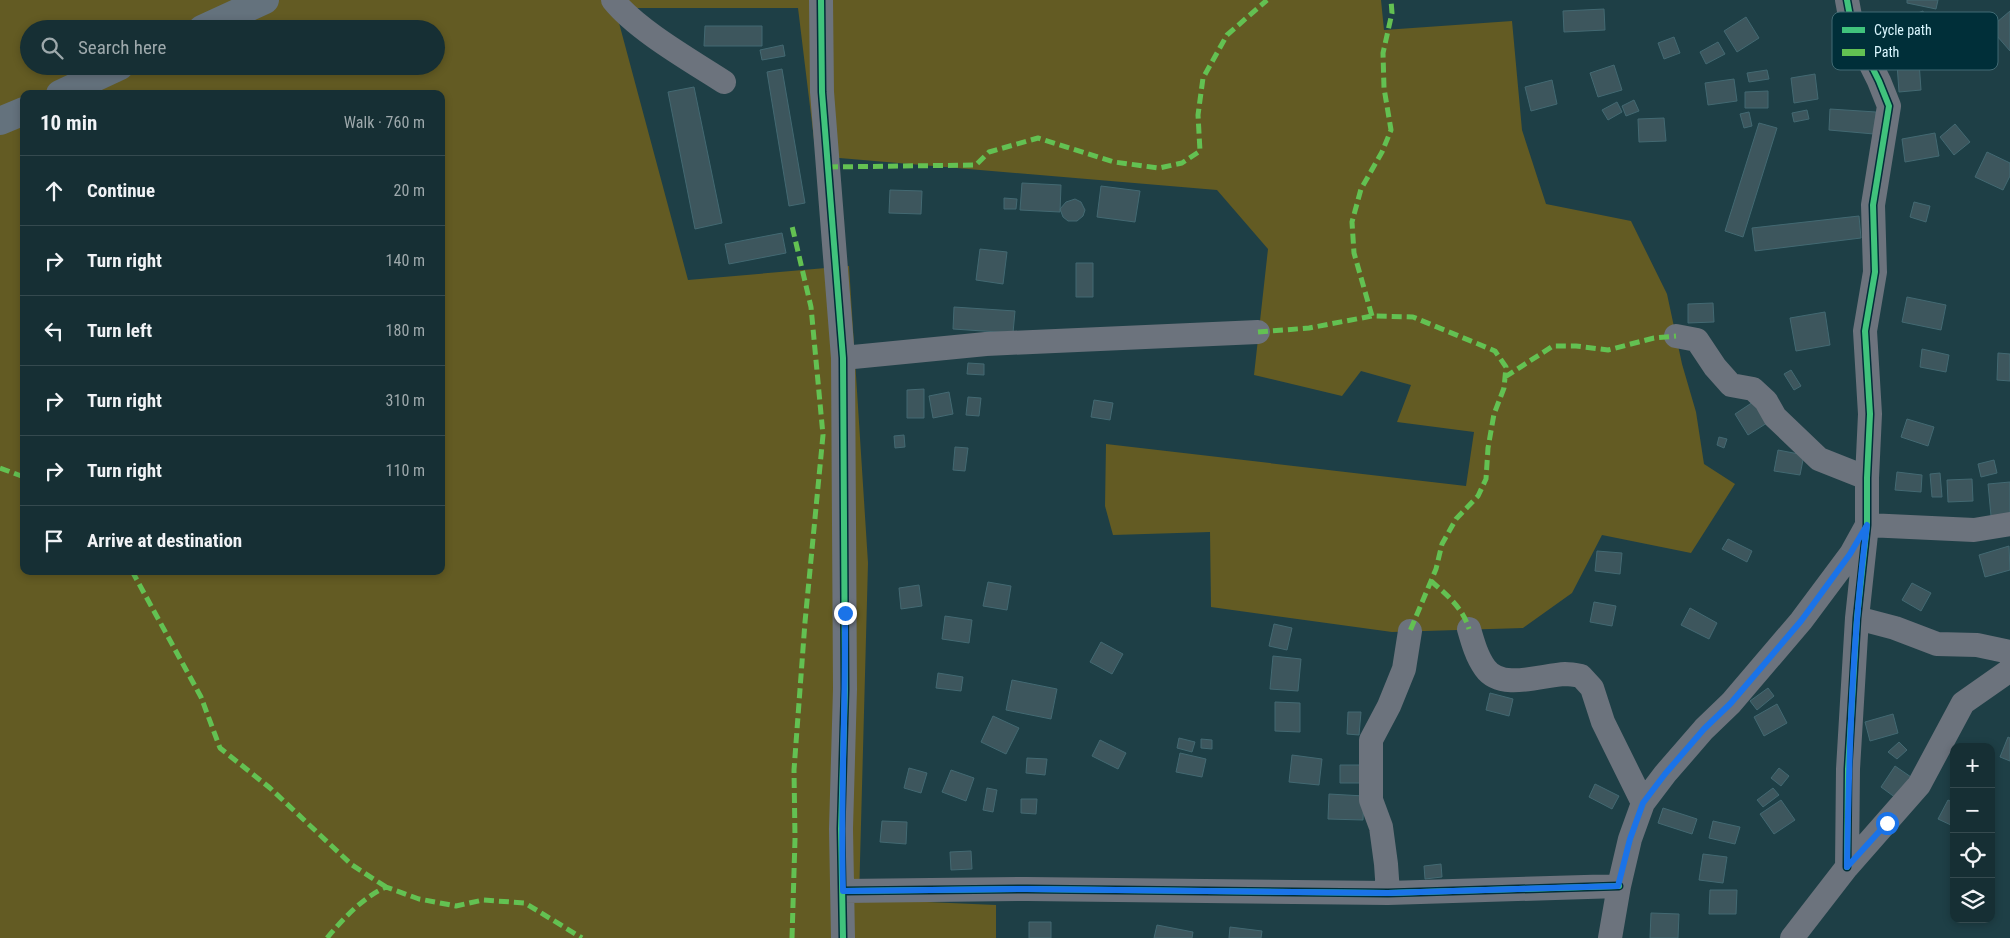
<!DOCTYPE html>
<meta charset="utf-8">
<style>
body{margin:0;font-family:"Roboto Condensed",sans-serif;background:#1f373c;color:#f1f3f6}
.controls{position:absolute;right:15px;bottom:15px;display:grid;overflow:hidden;border-radius:10px;box-shadow:0 2px 8px #0003}
.controls button{width:45px;height:45px;display:grid;place-items:center;padding:0;border:0;border-bottom:1px solid #354a4f;background:#162f34;color:#f1f3f6;font:25px sans-serif}
.stop{position:absolute;width:15px;height:15px;margin:-11px;border:4px solid #1a73e8;border-radius:50%;background:#fff}
.stop.end{background:#1a73e8;border-color:#fff;box-shadow:0 1px 5px #0008}
.list{margin:0;padding:0;list-style:none}
h2{display:flex;justify-content:space-between;align-items:center;height:65px;margin:0;padding:0 20px;font-size:21px}
h2 small{font-size:16px;font-weight:400;color:#9ea9ac}
.list li{display:grid;grid-template-columns:32px 1fr auto;gap:15px;align-items:center;box-sizing:border-box;height:70px;padding:0 20px;border-top:1px solid #354a4f}
.list b{display:block;font-size:19px;white-space:nowrap}
.list em{font-size:16px;font-style:normal;color:#9ea9ac}
.icon{flex:none;width:28px;height:28px;fill:none;stroke:currentColor;stroke-width:2;stroke-linecap:round;stroke-linejoin:round}
.map{position:relative;flex:none;width:2010px;height:938px;overflow:hidden}
.search{position:absolute;background:#162f34;box-shadow:0 2px 8px #0003;left:20px;top:20px;width:425px;height:55px;display:flex;align-items:center;gap:12px;box-sizing:border-box;padding:0 18px;border-radius:28px;color:#9ea9ac;font-size:19px}
.panel{position:absolute;background:#162f34;box-shadow:0 2px 8px #0003;left:20px;top:90px;width:425px;height:485px;border-radius:10px}
.map>svg:first-child{display:block}
.green{fill:#635b23;fill-rule:evenodd}
.building{fill:#3d565d;stroke:#436972}
.lines{fill:none;stroke-linecap:round;stroke-linejoin:round}
.minor{stroke:#6c737d;stroke-width:24}
.major{stroke:#64727d;stroke-width:28}
.quiet{stroke:#63c152;stroke-width:5;stroke-dasharray:10 5;stroke-linecap:butt}
.cycleway-casing{stroke:#002f39;stroke-width:9}
.cycleway{stroke:#40c37c;stroke-width:6}
.route{stroke:#1a73e8;stroke-width:6}
.key{fill:#002f39;stroke:#416b74;stroke-width:1}
.key-label{font-size:14px;fill:#daf7ff}
</style>
<div class="map">
<svg width="2010" height="938" viewBox="0 0 2010 938">
<rect width="100%" height="100%" fill="#1e3f46"/>
<path class="green" d="M0 0H1381L1384 30 1512 21 1522 130 1546 204 1631 221 1667 294 1682 364 1696 412 1704 464 1735 484 1691 553 1602 535 1572 593 1523 628 1392 632 1211 607 1210 532 1113 535 1105 506 1106 444 1466 486 1474 432 1397 422 1411 385 1361 371 1342 396 1254 375 1268 249 1217 190 816 156 798 8H615L688 280 849 266 868 563 859 899 996 905V938H0ZM29 29H436V66H29ZM24 94H441V571H24Z"/>
<path class="building" d="M1907 0H1938L1936 9 1907 3Z
M1604 9 1605 30 1564 32 1563 11Z
M1923 11 1932 35 1897 48 1889 24Z
M2010 11V51L1990 28Z
M1746 17 1759 38 1737 52 1724 31Z
M705 26H762V46H704Z
M1674 37 1680 53 1664 59 1658 43Z
M1718 42 1725 54 1706 64 1700 52Z
M783 45 785 56 762 60 760 50Z
M1919 62 1921 90 1899 92 1897 64Z
M1614 65 1622 90 1598 97 1590 73Z
M782 69 805 203 789 206 767 72Z
M1767 70 1769 79 1749 82 1747 73Z
M1815 74 1818 99 1794 103 1791 78Z
M1734 79 1737 101 1708 105 1705 83Z
M1552 80 1557 104 1531 111 1525 87Z
M694 87 722 223 695 229 668 92Z
M1768 91V108H1745V92Z
M1634 100 1639 111 1626 116 1622 106Z
M1617 102 1622 112 1608 120 1602 110Z
M1830 109 1876 112 1874 134 1829 130Z
M1807 110 1809 119 1794 122 1792 113Z
M1749 112 1752 126 1744 128 1740 114Z
M1664 118 1666 141 1639 142 1638 119Z
M1759 123 1777 128 1743 237 1725 231Z
M1955 124 1970 142 1954 155 1940 137Z
M1935 133 1939 156 1905 162 1902 139Z
M1987 152 2010 163V176L2003 190 1975 177Z
M1022 183 1061 185 1060 212 1020 210Z
M1101 186 1140 191 1135 222 1097 217Z
M890 190 922 191 921 214 889 213Z
M1004 198 1017 199 1016 209H1004Z
M1075 199 1081 202 1085 210 1083 216 1077 221H1068L1063 217 1060 209 1066 202Z
M1914 202 1930 206 1926 222 1910 217Z
M1859 216 1861 238 1755 251 1752 228Z
M782 233 786 253 729 264 725 244Z
M980 249 1007 252 1003 284 976 280Z
M1076 263H1093V297H1076Z
M1907 297 1946 305 1941 330 1902 322Z
M1713 303 1714 322 1688 323V304Z
M954 307 1015 311 1013 333 953 329Z
M1825 312 1830 345 1796 351 1790 318Z
M1922 349 1949 355 1946 372 1920 367Z
M1998 353 2010 354V381L1997 380Z
M968 363 984 364V375L967 374Z
M1791 370 1801 386 1794 390 1784 374Z
M924 389V418H907V390Z
M949 392 953 414 933 418 929 396Z
M968 397 981 398 979 416 966 415Z
M1094 400 1113 403 1110 420 1091 417Z
M1753 402 1767 423 1748 435 1735 414Z
M1907 419 1934 427 1928 446 1901 437Z
M904 435 905 447 895 448 894 436Z
M1719 437 1727 439 1724 448 1717 445Z
M955 447 968 448 965 471 953 470Z
M1778 450 1804 455 1800 475 1774 471Z
M1994 460 1997 473 1981 477 1978 464Z
M1897 472 1922 475 1921 492 1895 490Z
M1940 473 1942 497H1932L1930 474Z
M1972 479 1973 501 1948 502 1947 480Z
M2010 482V515L1991 516 1988 484Z
M1728 539 1752 551 1747 562 1722 549Z
M2009 546 2010 570 1985 577 1979 555Z
M1597 551 1622 553 1620 574 1595 571Z
M988 582 1011 586 1007 610 983 606Z
M1912 583 1931 593 1921 611 1902 600Z
M919 585 922 606 901 609 899 588Z
M1594 602 1616 606 1612 626 1590 622Z
M1690 608 1717 623 1709 639 1681 625Z
M945 616 972 620 969 643 942 639Z
M1274 624 1292 628 1287 650 1269 646Z
M1101 642 1123 654 1112 674 1090 662Z
M1273 656 1301 659 1298 691 1270 689Z
M938 673 963 677 961 691 936 688Z
M1012 680 1057 689 1051 719 1006 710Z
M1768 688 1774 696 1757 710 1750 701Z
M1490 693 1513 699 1509 716 1486 710Z
M1275 702 1300 703V732L1275 731Z
M1777 704 1787 723 1764 736 1754 717Z
M1348 712H1361L1359 735 1347 734Z
M1893 714 1898 733 1870 741 1865 722Z
M993 716 1019 728 1006 754 981 742Z
M2008 737 2010 738V761L2000 757Z
M1179 738 1195 742 1192 752 1177 748Z
M1201 739 1212 740V749L1201 748Z
M1100 740 1126 753 1118 769 1092 756Z
M1899 742 1907 750 1897 759 1888 752Z
M1180 753 1206 759 1202 777 1176 772Z
M1292 755 1322 759 1319 785 1289 782Z
M1027 758 1047 759 1045 775 1026 773Z
M1340 765H1365V783H1340Z
M1895 766 1911 777 1896 798 1881 787Z
M909 768 927 773 921 793 904 788Z
M1779 768 1789 776 1781 786 1771 778Z
M951 770 974 778 966 801 942 792Z
M1595 784 1619 796 1612 809 1589 797Z
M987 788 997 790 993 812 983 810Z
M1773 788 1779 795 1763 807 1757 800Z
M1329 794 1364 796 1363 820 1328 819Z
M1021 799H1037L1036 814 1021 813Z
M1781 800 1795 820 1774 834 1760 814Z
M1948 800 1954 803 1953 826 1938 819Z
M1663 808 1697 819 1692 834 1658 823Z
M882 821 907 822 906 844 880 842Z
M1713 821 1740 827 1735 844 1709 838Z
M971 851 972 869 951 870 950 852Z
M1703 854 1727 857 1723 883 1699 880Z
M1441 864 1442 877 1425 879 1424 866Z
M1710 890H1737L1736 914H1709Z
M1651 913 1679 914 1678 938H1650Z
M1029 922H1051V938H1029Z
M1157 925 1193 932 1192 938H1154Z
M1230 927 1262 931 1261 938H1229Z"/>
<g class="lines">
<path class="minor" d="M613 0C637 30 690 60 724 82
M821 0 822 92 843 358 845 689 841 829 843 938
M1676 336 1697 340 1715 367 1731 385 1753 389 1766 401 1775 417 1819 459 1867 478
M843 358 986 344 1258 332
M1857 618 1895 628 1937 644 1977 645 2010 652
M1469 629C1473 643 1477 657 1485 668 1501 691 1542 675 1565 674 1570 674 1576 675 1581 676L1592 688 1603 722 1643 803
M1847 867 1848 769 1857 618 1867 525V478L1870 414 1865 331 1875 272 1873 205 1889 106 1879 81 1852 27 1847 0
M843 891 1027 889 1388 893 1619 886
M1388 893 1386 864 1381 827 1371 800V740L1389 706 1404 669 1410 631
M1610 938 1619 886 1630 839 1643 803 1665 774 1704 729 1731 703 1801 621 1851 554 1867 525 1974 530 2010 524
M1792 938 1847 867 1919 785 1963 703 2010 670"/>
<path class="major" d="M202 29 265 0
M60 94 120 66
M0 121 24 111"/>
<path class="quiet" d="M828 167 976 165 989 152 1038 138 1114 162 1159 168 1182 163 1200 151 1198 115 1203 78 1227 35 1267 0
M1372 316 1354 253 1352 222 1361 189 1382 152 1391 130 1384 88 1383 53 1392 13 1391 0
M1258 332 1309 328 1372 316 1413 317 1495 351 1506 367 1504 388 1494 414 1488 448 1486 479 1478 496 1456 519 1442 544 1436 569 1410 631
M1505 377 1553 346H1576L1608 350 1654 338 1676 336
M0 468 24 477
M132 571 201 697 220 748 270 788 352 865 386 887
M1431 581C1447 595 1463 608 1469 629
M327 938C344 918 362 898 386 887L419 899 456 906 483 900 525 903 582 938
M792 938 795 839 794 770 805 622 823 435 811 307 792 226"/>
<g class="cycleway-casing">
<path id="cycleway" d="M821 0 822 92 843 358 845 689 841 829 843 938
M1847 867 1848 769 1857 618 1867 525V478L1870 414 1865 331 1875 272 1873 205 1889 106 1879 81 1852 27 1847 0
M843 891 1027 889 1388 893 1619 886"/>
</g>
<use href="#cycleway" class="cycleway"/>
</g>
<g class="lines">
<path class="route" d="M845 613C846 706 840 798 843 891L1027 889 1388 893 1618 886 1630 839 1643 803 1665 774 1704 729 1731 703 1801 621 1850 554 1867 525C1852 638 1849 752 1847 867L1887 823"/>
</g>
<rect x="1832" y="12" width="166" height="58" rx="8" class="key"/>
<rect x="1842" y="27" width="23" height="6" fill="#40c37c"/>
<rect x="1842" y="49" width="23" height="7" fill="#63c152"/>
<g class="key-label">
<text x="1874" y="35">Cycle path</text>
<text x="1874" y="57">Path</text>
</g>
</svg>
<div class="controls">
<button>+</button>
<button>−</button>
<button><svg class="icon" aria-label="locate" viewBox="0 0 24 24"><circle cx="12" cy="12" r="6"/><path d="M12 2v4M12 18v4M2 12h4M18 12h4"/></svg></button>
<button><svg class="icon" aria-label="layers" viewBox="0 0 24 24"><path d="M12 4l9 5-9 5-9-5zM3 14l9 5 9-5"/></svg></button>
</div>
<div class="stop" style="left:1887px;top:823px"></div>
<div class="stop end" style="left:845px;top:613px"></div>
<div class="search"><svg class="icon" aria-label="search" viewBox="0 0 24 24"><circle cx="10" cy="10" r="6"/><path d="M15 15l6 6"/></svg>Search here</div>
<section class="panel">
<h2>10 min<small>Walk · 760 m</small></h2>
<ul class="list">
<li><svg class="icon" aria-label="ahead" viewBox="0 0 24 24"><path d="M12 20V5M6 11l6-6 6 6"/></svg><div><b>Continue</b></div><em>20 m</em></li>
<li><svg class="icon" aria-label="right" viewBox="0 0 24 24"><path d="M7 20v-9h11M14 6l5 5-5 5"/></svg><div><b>Turn right</b></div><em>140 m</em></li>
<li><svg class="icon" aria-label="left" viewBox="0 0 24 24"><path d="M17 20v-9H6M10 6l-5 5 5 5"/></svg><div><b>Turn left</b></div><em>180 m</em></li>
<li><svg class="icon" aria-label="right" viewBox="0 0 24 24"><path d="M7 20v-9h11M14 6l5 5-5 5"/></svg><div><b>Turn right</b></div><em>310 m</em></li>
<li><svg class="icon" aria-label="right" viewBox="0 0 24 24"><path d="M7 20v-9h11M14 6l5 5-5 5"/></svg><div><b>Turn right</b></div><em>110 m</em></li>
<li><svg class="icon" aria-label="arrive" viewBox="0 0 24 24"><path d="M6 21V4h12l-3 4 3 4H6"/></svg><div><b>Arrive at destination</b></div></li>
</ul>
</section>
</div>
